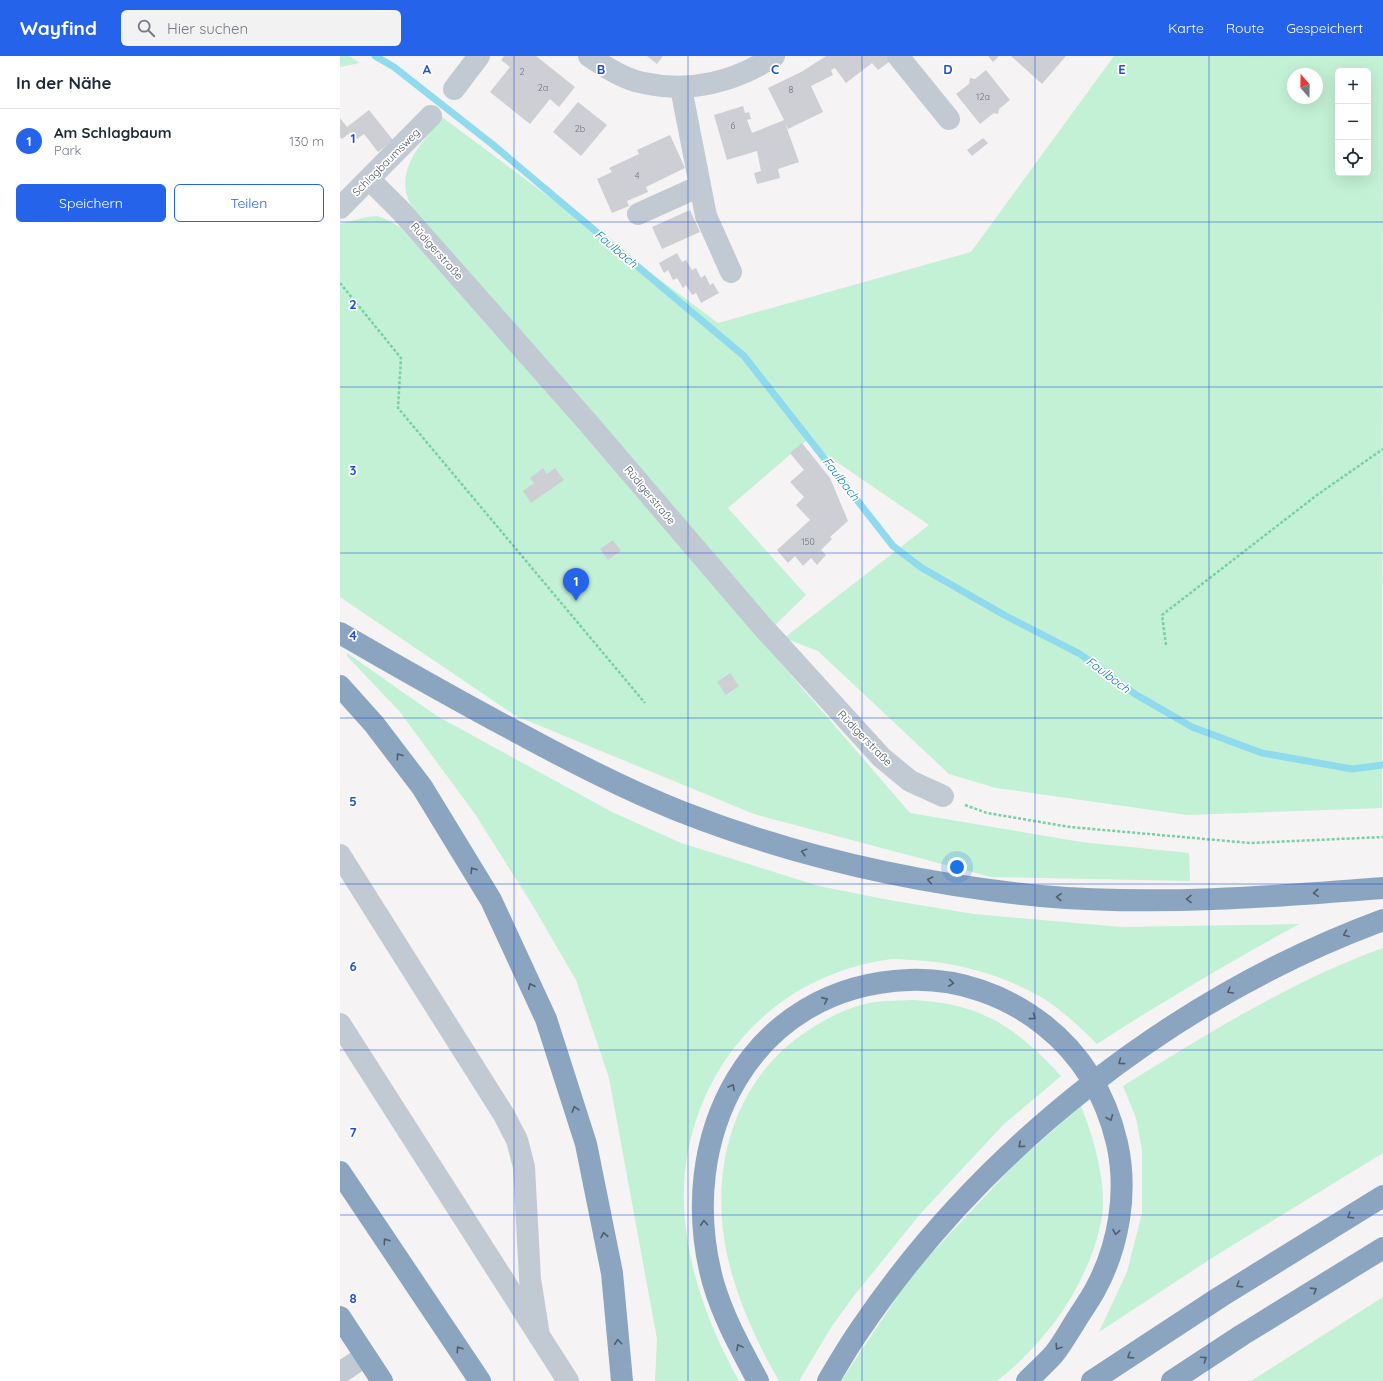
<!DOCTYPE html>
<html lang="de">
<meta charset="utf-8">
<style>
body{margin:0;font-family:Quicksand,sans-serif;background:#f2f2f3;color:#1f2937}
.controls{position:absolute;right:12px;top:12px;display:grid;overflow:hidden;border-radius:6px;box-shadow:0 4px 16px #0002}
.controls button{width:36px;height:36px;display:grid;place-items:center;padding:0;border:0;border-bottom:1px solid #e0e1e3;background:#fff;color:#1f2937;font:20px sans-serif}
.compass{position:absolute;left:947px;top:12px;width:36px;height:36px;border-radius:50%;background:#fff;box-shadow:0 4px 16px #0002;rotate:340deg}
.you{position:absolute;left:617px;top:811px;width:14px;height:14px;margin:-10px;border:3px solid #fff;border-radius:50%;background:#1a73e8;box-shadow:0 0 0 6px #1a73e833}
.badge{display:grid;place-items:center;width:26px;height:26px;border-radius:50%;background:#2563eb;color:#fff;font-size:13px;font-weight:700}
.pin{position:absolute;translate:-50% -33px;filter:drop-shadow(0 1px 2px #0008)}
.pin::after{content:'';position:absolute;top:21px;width:14px;height:12px;background:inherit;clip-path:polygon(0 0,100% 0,50% 100%)}
.list{margin:0;padding:0;list-style:none}
h2{display:flex;justify-content:space-between;align-items:center;height:52px;margin:0;padding:0 16px;font-size:17px}
h2 small{font-size:13px;font-weight:400;color:#747a83}
.list li{display:grid;grid-template-columns:26px 1fr auto;gap:12px;align-items:center;box-sizing:border-box;height:64px;padding:0 16px;border-top:1px solid #e0e1e3}
.list b{display:block;font-size:15px;white-space:nowrap}
.list p{margin:0;font-size:13px;white-space:nowrap;color:#747a83}
.list em{font-size:13px;font-style:normal;color:#747a83}
.actions{display:flex;gap:8px;padding:12px 16px}
.actions a{flex:1;padding:9px 0;border:1px solid #2563eb;border-radius:6px;text-align:center;font-size:14px;color:#2563eb}
.actions .main{background:#2563eb;color:#fff}
.icon{flex:none;width:22px;height:22px;fill:none;stroke:currentColor;stroke-width:2;stroke-linecap:round;stroke-linejoin:round}
.map{position:relative;flex:none;width:1043px;height:1325px;overflow:hidden}
header{display:flex;align-items:center;gap:24px;box-sizing:border-box;height:56px;padding:0 20px;background:#2563eb;color:#fff}
header strong{font-size:19px}
nav{display:flex;gap:22px;margin-inline-start:auto;font-size:14px}
.search{width:280px;height:36px;background:#f2f2f3;display:flex;align-items:center;gap:10px;box-sizing:border-box;padding:0 14px;border-radius:6px;color:#747a83;font-size:15px}
main{display:flex}
aside{flex:1;background:#fff}
.map>svg:first-child{display:block}
.green{fill:#c3f1d5;fill-rule:evenodd}
.lines{fill:none;stroke-linecap:round;stroke-linejoin:round}
.stream{stroke:#90daee;stroke-width:7}
.building{fill:#cdcfd5}
.path{stroke:#7ad0a6;stroke-width:2.5;stroke-dasharray:3 2;stroke-linecap:butt}
.minor{stroke:#c1cad2;stroke-width:22}
.highway{stroke:#8ba5c1;stroke-width:22}
.oneway{stroke:#505e6b}
.grid{fill:none;stroke:#1d4ed8;stroke-width:1;stroke-opacity:0.55}
.labels{text-anchor:middle;stroke-width:3.5;stroke-linejoin:round;paint-order:stroke}
.number-label{font-size:9px;fill:#6b747e}
.street-label{font-size:11px;fill:#4a5661;stroke:#fff}
.water-label{font-size:12px;font-style:italic;fill:#0c7c9b;stroke:#fff}
.grid-label{font-size:13px;text-anchor:middle;font-weight:bold;fill:#1d4ed8;stroke:#fff;stroke-width:3.5;stroke-linejoin:round;paint-order:stroke}
</style>
<header>
<strong>Wayfind</strong>
<div class="search"><svg class="icon" aria-label="search" viewBox="0 0 24 24"><circle cx="10" cy="10" r="6"/><path d="M15 15l6 6"/></svg>Hier suchen</div>
<nav><a>Karte</a><a>Route</a><a>Gespeichert</a></nav>
</header>
<main>
<aside>
<h2>In der Nähe<small></small></h2>
<ul class="list">
<li><span class="badge">1</span><div><b>Am Schlagbaum</b><p>Park</p></div><em>130 m</em></li>
</ul>
<div class="actions"><a class="main">Speichern</a><a>Teilen</a></div>
</aside>
<div class="map">
<svg width="1043" height="1325" viewBox="0 0 1043 1325">
<rect width="100%" height="100%" fill="#f5f3f3"/>
<path class="green" d="M0 0H9L20 7 0 11Z
M774 0H1043L1042 752 847 759 656 732 609 718 478 595 444 582 589 469 466 385 388 452 466 539 434 570 73 153C51 116 81 89 102 61L378 267 631 196ZM998 15H1028V117H998ZM953 18H977V42H953Z
M37 160 48 164 61 172 200 328 570 757 741 786 849 797 850 825 651 821 414 758 176 660 0 541V168L27 161Z
M7 597 97 660 272 756 341 787 479 830 549 844 634 858 781 871 959 868C890 906 823 945 757 988 740 971 722 954 701 941 662 919 618 906 572 904 564 904 554 902 545 904 443 920 368 994 348 1095 333 1174 361 1257 399 1325H315L317 1283 269 1022 236 924 193 850 135 758 60 656 7 600Z
M1043 892V1097L875 1200 759 1276 787 1216 802 1157V1094L796 1062 783 1030C869 977 947 927 1043 892Z
M572 944C641 947 676 971 721 1020L664 1068 581 1157 513 1241 492 1270 459 1325H439C417 1287 398 1245 388 1203 368 1117 392 1023 469 974 487 962 508 951 530 947 543 944 558 945 572 944Z
M741 1050C753 1081 763 1114 763 1147 763 1163 758 1180 753 1195 734 1247 701 1290 657 1325H501L565 1229 590 1199 677 1106Z
M1043 1241V1325H911Z"/>
<g class="lines">
<path class="stream" d="M35 0 54 11 152 88 404 300 553 490 582 512 666 560 740 598 795 638 852 671 922 697 1012 713 1043 709"/>
</g>
<path class="building" d="M164 0H196L235 31 219 51 210 43 190 68 150 36 170 11 161 4Z
M307 0H323L317 8Z
M486 0H550L553 3 538 14 532 7 506 27 495 12 491 14 493 19 471 30 483 56 448 73 445 67 459 106 438 113 440 122 417 128 414 117 421 115 417 95 387 104 374 59 403 50 405 57 409 56 411 63 407 64 412 77 444 64 428 32 463 15Z
M648 0H659L653 6Z
M671 0H726L702 28Z
M646 14 670 44 659 53 658 58 654 57 640 68 616 38 629 28 630 22 635 23Z
M238 46 267 69 241 100 213 76Z
M29 54 53 84 38 96 24 78 17 83 11 76 2 83 0 81V62L7 71Z
M330 79 345 112 306 131 308 136 287 145 289 150 272 157 257 123 272 116 269 112 299 98 297 94Z
M643 82 648 87 632 100 627 94Z
M350 154 360 176 322 193 312 171Z
M337 197 342 206 346 204 352 214 356 212 361 222 365 219 370 229 373 227 379 237 361 247 356 237 352 239 346 229 343 232 337 222 333 224 328 214 324 217 319 207Z
M462 387 490 422 508 465 490 481 492 483 481 494 486 499 477 509 471 502 463 510 455 500 448 507 437 494 470 464 456 449 464 441 450 426 464 414 450 397Z
M203 412 207 418 215 412 224 424 191 447 183 435 194 427 190 422Z
M273 484 281 495 268 504 260 493Z
M390 617 399 630 386 639 377 626Z"/>
<g class="lines">
<path class="path" d="M0 227 61 302 58 352 305 647
M826 589 822 559 977 439 1043 393
M625 749 647 757 730 771 910 787 1043 781"/>
<path class="minor" d="M249 0C265 11 285 24 304 27 350 37 396 26 434 0
M558 0 609 63
M341 32 366 160 391 216
M114 33 139 0
M29 123 61 155 249 368 421 569 541 701 570 725 603 740
M0 152 91 60
M298 158 360 130
M0 799 164 1059 177 1084 184 1111 190 1223 199 1280
M0 968 228 1325
M0 1317 25 1300"/>
<path class="highway" d="M0 577C62 613 124 648 188 682 238 709 289 735 342 756 457 801 579 828 701 840 815 850 930 841 1043 832
M0 630 34 668 82 731 151 844 206 963 246 1088 272 1217 282 1325
M0 1116 140 1325
M0 1261 42 1325
M418 1325C401 1293 383 1261 373 1226 334 1083 409 930 569 924 618 922 666 939 704 969 742 999 766 1040 777 1087 788 1136 779 1190 755 1234 749 1245 741 1256 735 1266 728 1277 722 1288 714 1298 706 1307 696 1316 687 1325
M488 1325C498 1308 508 1291 519 1275 643 1091 835 941 1043 864
M752 1325 880 1241 1043 1140
M832 1325 902 1279 1043 1192"/>
</g>
<defs><path id="oneway-chevron" d="M-2-3.5L2.5 0L-2 3.5" fill="none" stroke-width="1.6" stroke-linecap="round" stroke-linejoin="round"/></defs>
<g class="oneway">
<use href="#oneway-chevron" transform="translate(59 700) rotate(-127)"/>
<use href="#oneway-chevron" transform="translate(464 796) rotate(-165)"/>
<use href="#oneway-chevron" transform="translate(133 814) rotate(-122)"/>
<use href="#oneway-chevron" transform="translate(590 824) rotate(-169)"/>
<use href="#oneway-chevron" transform="translate(976 837) rotate(176)"/>
<use href="#oneway-chevron" transform="translate(719 841) rotate(-177)"/>
<use href="#oneway-chevron" transform="translate(849 843) rotate(179)"/>
<use href="#oneway-chevron" transform="translate(1006 878) rotate(159)"/>
<use href="#oneway-chevron" transform="translate(611 927) rotate(8)"/>
<use href="#oneway-chevron" transform="translate(191 930) rotate(-115)"/>
<use href="#oneway-chevron" transform="translate(890 935) rotate(149)"/>
<use href="#oneway-chevron" transform="translate(485 944) rotate(-24)"/>
<use href="#oneway-chevron" transform="translate(693 961) rotate(36)"/>
<use href="#oneway-chevron" transform="translate(781 1006) rotate(143)"/>
<use href="#oneway-chevron" transform="translate(392 1031) rotate(-61)"/>
<use href="#oneway-chevron" transform="translate(235 1053) rotate(-108)"/>
<use href="#oneway-chevron" transform="translate(770 1062) rotate(68)"/>
<use href="#oneway-chevron" transform="translate(681 1089) rotate(138)"/>
<use href="#oneway-chevron" transform="translate(1010 1160) rotate(148)"/>
<use href="#oneway-chevron" transform="translate(364 1167) rotate(-94)"/>
<use href="#oneway-chevron" transform="translate(776 1176) rotate(99)"/>
<use href="#oneway-chevron" transform="translate(264 1179) rotate(-101)"/>
<use href="#oneway-chevron" transform="translate(46 1185) rotate(-124)"/>
<use href="#oneway-chevron" transform="translate(899 1229) rotate(148)"/>
<use href="#oneway-chevron" transform="translate(974 1234) rotate(-32)"/>
<use href="#oneway-chevron" transform="translate(278 1286) rotate(-95)"/>
<use href="#oneway-chevron" transform="translate(399 1291) rotate(-118)"/>
<use href="#oneway-chevron" transform="translate(718 1291) rotate(124)"/>
<use href="#oneway-chevron" transform="translate(119 1293) rotate(-124)"/>
<use href="#oneway-chevron" transform="translate(790 1300) rotate(147)"/>
<use href="#oneway-chevron" transform="translate(864 1303) rotate(-34)"/>
</g>
<path class="grid" d="M174 0V1325M348 0V1325M522 0V1325M695 0V1325M869 0V1325M0 166H1043M0 331H1043M0 497H1043M0 662H1043M0 828H1043M0 994H1043M0 1159H1043"/>
<g class="labels">
<g class="number-label">
<text x="182" y="19">2</text>
<text x="203" y="35">2a</text>
<text x="451" y="37">8</text>
<text x="643" y="44">12a</text>
<text x="393" y="73">6</text>
<text x="240" y="76">2b</text>
<text x="297" y="123">4</text>
<text x="468" y="489">150</text>
</g>
<g class="street-label">
<text transform="translate(46 106) rotate(-45)" y="4">Schlagbaumsweg</text>
<text transform="translate(97 195) rotate(48)" y="4">Rüdigerstraße</text>
<text transform="translate(310 439) rotate(50)" y="4">Rüdigerstraße</text>
<text transform="translate(525 682) rotate(46)" y="4">Rüdigerstraße</text>
</g>
<g class="water-label">
<text transform="translate(276 193) rotate(40)" y="4">Faulbach</text>
<text transform="translate(501 423) rotate(52)" y="4">Faulbach</text>
<text transform="translate(768 619) rotate(37)" y="4">Faulbach</text>
</g>
</g>
<g class="grid-label">
<text x="87" y="18">A</text>
<text x="261" y="18">B</text>
<text x="435" y="18">C</text>
<text x="608" y="18">D</text>
<text x="782" y="18">E</text>
<text x="13" y="87">1</text>
<text x="13" y="253">2</text>
<text x="13" y="419">3</text>
<text x="13" y="584">4</text>
<text x="13" y="750">5</text>
<text x="13" y="915">6</text>
<text x="13" y="1081">7</text>
<text x="13" y="1247">8</text>
</g>
</svg>
<div class="controls">
<button>+</button>
<button>−</button>
<button><svg class="icon" aria-label="locate" viewBox="0 0 24 24"><circle cx="12" cy="12" r="6"/><path d="M12 2v4M12 18v4M2 12h4M18 12h4"/></svg></button>
</div>
<svg class="compass" viewBox="-18 -18 36 36"><path d="M0-13l5 13h-10z" fill="#e53935"/><path d="M0 13l5-13h-10z" fill="#747a83"/></svg>
<div class="you"></div>
<div class="pin badge" style="left:236px;top:545px">1</div>
</div>
</main>
